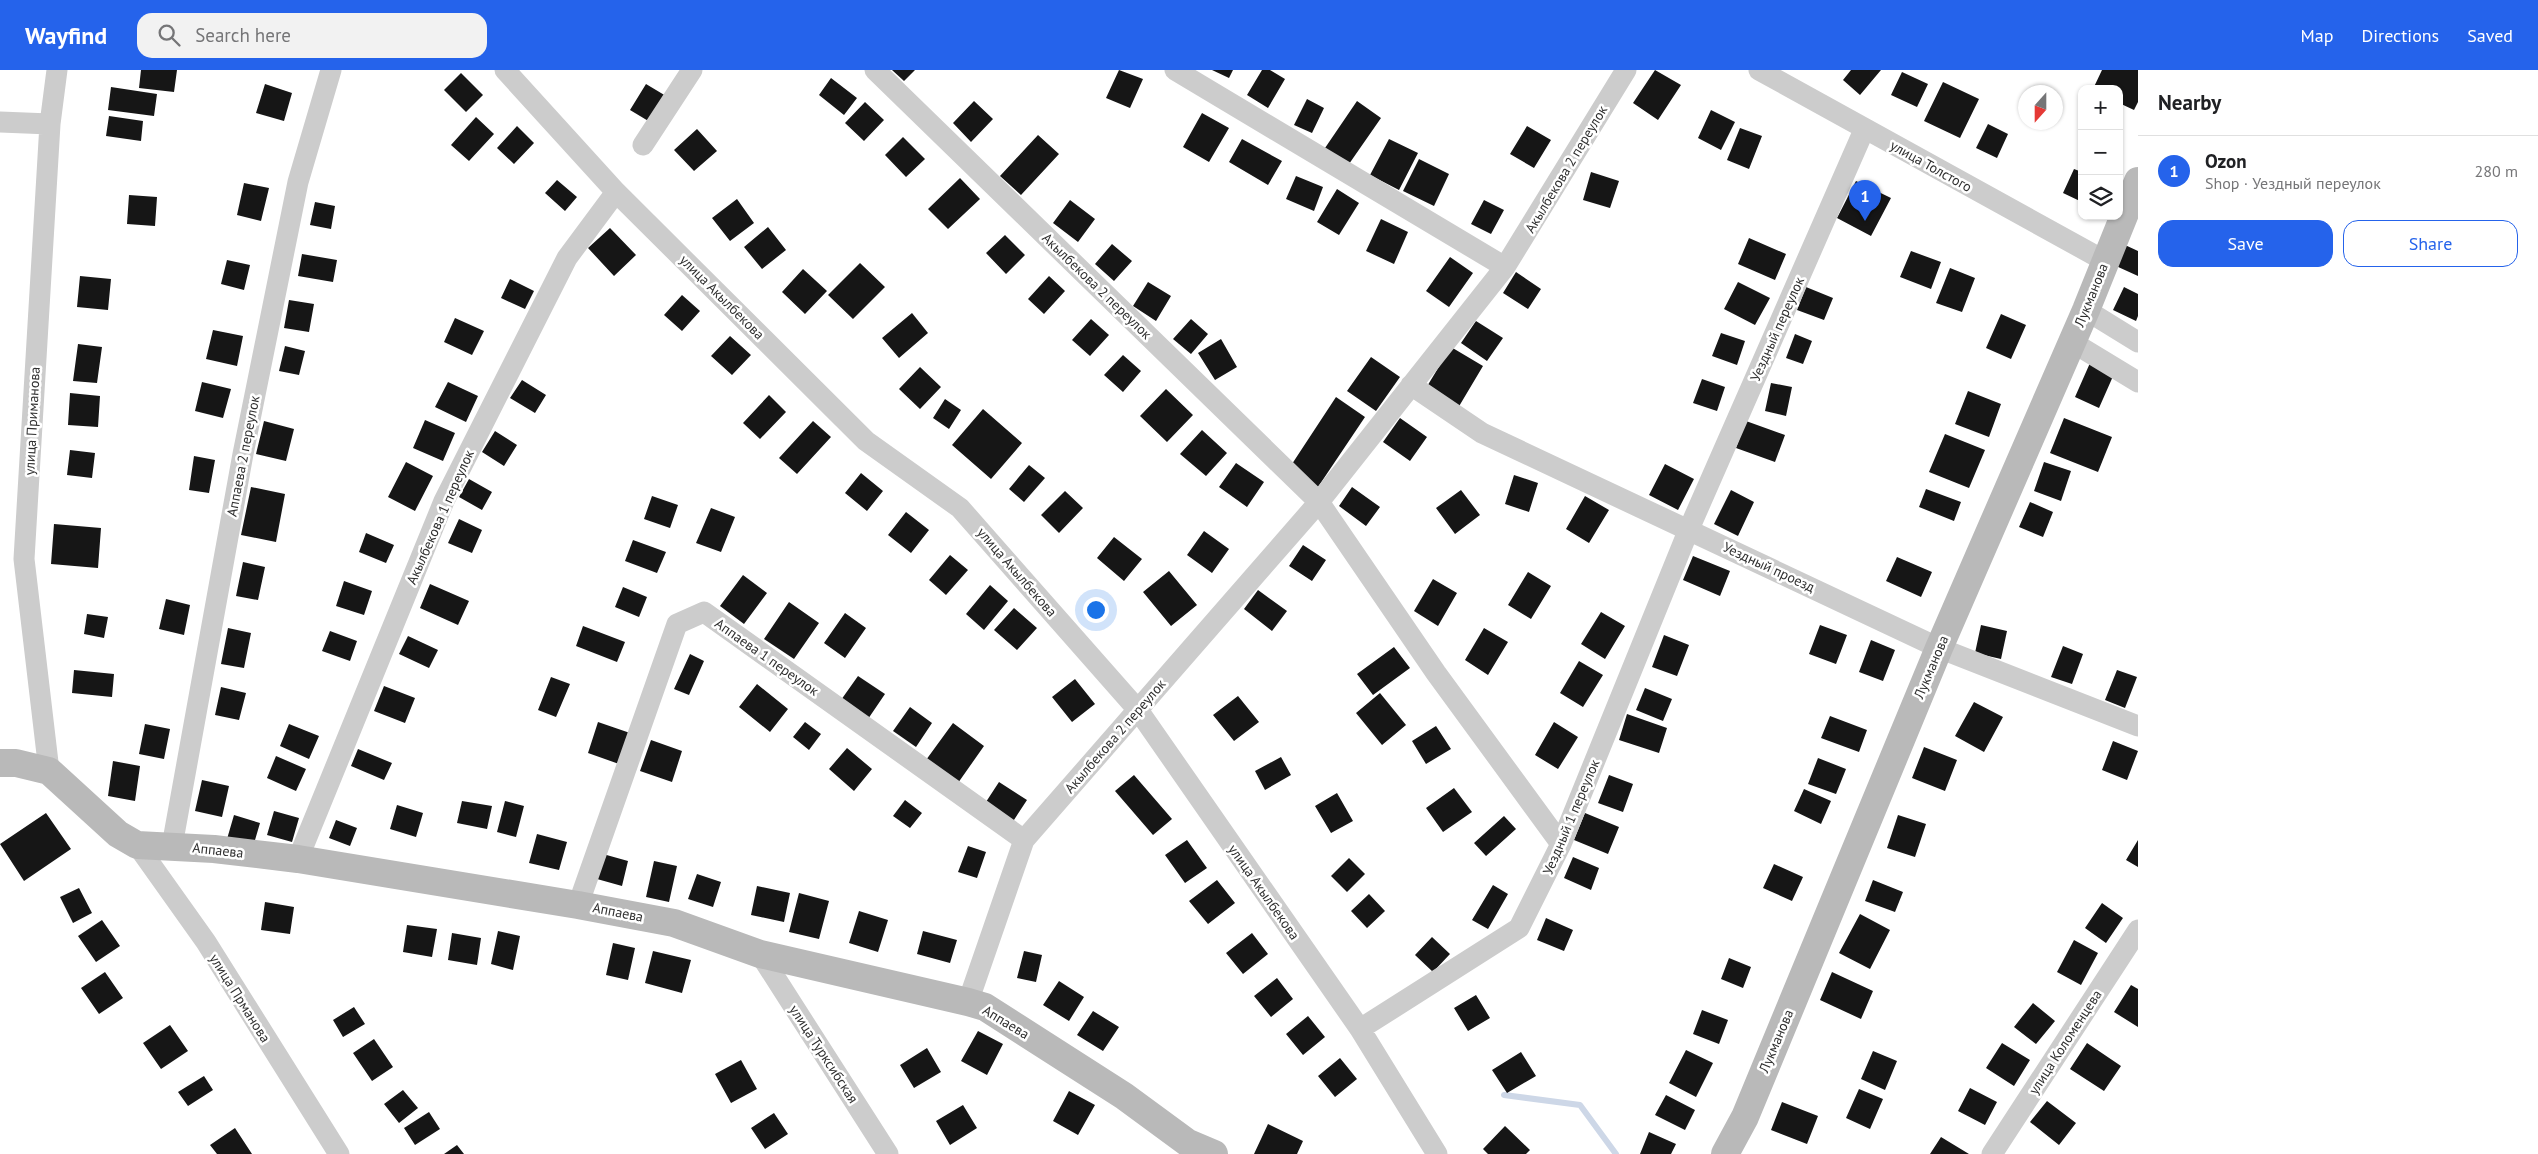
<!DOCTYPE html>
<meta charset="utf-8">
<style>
body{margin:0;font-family:"PT Sans",sans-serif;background:#f2f2f2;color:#202124}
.controls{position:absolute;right:15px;top:15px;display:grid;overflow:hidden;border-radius:10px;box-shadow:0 1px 4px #0004}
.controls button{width:45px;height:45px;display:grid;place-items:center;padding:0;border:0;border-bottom:1px solid #e0e0e0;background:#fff;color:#202124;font:25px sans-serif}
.compass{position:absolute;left:2018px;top:15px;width:45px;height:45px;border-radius:50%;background:#fff;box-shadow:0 1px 4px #0004;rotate:201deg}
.you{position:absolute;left:1095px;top:539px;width:18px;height:18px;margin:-12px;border:4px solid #fff;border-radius:50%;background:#1a73e8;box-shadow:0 0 0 8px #1a73e833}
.badge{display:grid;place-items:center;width:32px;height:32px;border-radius:50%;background:#2563eb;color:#fff;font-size:16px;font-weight:700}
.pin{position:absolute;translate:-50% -41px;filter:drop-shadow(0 1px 2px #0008)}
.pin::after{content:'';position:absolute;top:26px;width:18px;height:15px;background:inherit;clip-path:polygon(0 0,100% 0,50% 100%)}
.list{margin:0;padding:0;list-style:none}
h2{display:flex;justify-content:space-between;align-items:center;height:65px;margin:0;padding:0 20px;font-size:21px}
h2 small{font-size:16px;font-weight:400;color:#757577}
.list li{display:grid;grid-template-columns:32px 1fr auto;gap:15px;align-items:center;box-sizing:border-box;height:70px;padding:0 20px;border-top:1px solid #e0e0e0}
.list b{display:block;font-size:19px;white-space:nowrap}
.list p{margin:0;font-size:16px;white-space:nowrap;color:#757577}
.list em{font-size:16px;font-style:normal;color:#757577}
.actions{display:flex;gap:10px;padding:15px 20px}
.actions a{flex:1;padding:11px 0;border:1px solid #2563eb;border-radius:15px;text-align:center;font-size:18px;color:#2563eb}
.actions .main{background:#2563eb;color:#fff}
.icon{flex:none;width:28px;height:28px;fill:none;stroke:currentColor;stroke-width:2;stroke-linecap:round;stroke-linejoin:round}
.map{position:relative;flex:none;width:2138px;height:1084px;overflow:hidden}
header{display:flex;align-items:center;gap:30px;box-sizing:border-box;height:70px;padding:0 25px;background:#2563eb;color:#fff}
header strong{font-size:24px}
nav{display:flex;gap:28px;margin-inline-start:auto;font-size:18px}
.search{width:350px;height:45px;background:#f2f2f2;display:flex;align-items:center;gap:12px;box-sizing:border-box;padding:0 18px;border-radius:15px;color:#757577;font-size:19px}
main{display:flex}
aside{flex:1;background:#fff}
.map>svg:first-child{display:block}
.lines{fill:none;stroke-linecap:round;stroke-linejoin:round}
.stream{stroke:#cdd7e7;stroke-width:6}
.building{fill:#161616}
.street{stroke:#ccc;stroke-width:21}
.secondary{stroke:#b9b9b9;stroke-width:28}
.labels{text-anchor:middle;stroke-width:5;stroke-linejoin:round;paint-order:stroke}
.street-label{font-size:14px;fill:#2f2f2f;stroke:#fff}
</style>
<header>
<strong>Wayfind</strong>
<div class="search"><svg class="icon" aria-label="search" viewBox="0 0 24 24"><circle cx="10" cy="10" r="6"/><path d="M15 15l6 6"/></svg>Search here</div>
<nav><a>Map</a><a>Directions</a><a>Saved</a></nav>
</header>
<main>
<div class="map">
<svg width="2138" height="1084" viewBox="0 0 2138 1084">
<rect width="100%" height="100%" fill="#fff"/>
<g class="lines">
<path class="stream" d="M1504 1025 1580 1035 1616 1084"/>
</g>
<path class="building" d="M141 0H177L174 22 139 18Z
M892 0H915L904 11Z
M1119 0 1143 9 1130 38 1106 28Z
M1212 0H1233L1229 8Z
M1262 0H1270L1285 9 1268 38 1247 25Z
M1655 0 1681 15 1658 50 1633 33Z
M1851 0H1881L1860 25 1843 10Z
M2102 0H2138V32L2134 40 2119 33V19H2093Z
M1902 2 1928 14 1917 37 1891 25Z
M461 3 483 25 466 42 444 20Z
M831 8 857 28 844 45 819 25Z
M1943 12 1979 29 1960 68 1924 51Z
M265 14 292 23 284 51 256 43Z
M646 14 671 29 655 55 630 40Z
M111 17 157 24 154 46 108 40Z
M1307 29 1324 38 1312 63 1294 55Z
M974 31 993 49 971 72 953 53Z
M1357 31 1381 48 1349 94 1325 78Z
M865 32 884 50 864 71 845 53Z
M1711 40 1735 52 1721 80 1698 68Z
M1202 43 1229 58 1209 92 1183 77Z
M109 46 143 51 141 71 106 66Z
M476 47 494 64 469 91 451 75Z
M1988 54 2008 64 1997 88 1976 78Z
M517 56 534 73 514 94 497 78Z
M1527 56 1551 70 1534 98 1510 84Z
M1740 58 1762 66 1749 99 1727 90Z
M697 59 717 81 694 101 674 80Z
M1038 65 1059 84 1021 125 1000 106Z
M903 67 925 89 906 107 885 85Z
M1242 69 1282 91 1268 115 1229 92Z
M1389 69 1418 83 1399 120 1370 105Z
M1419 89 1449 104 1434 136 1403 121Z
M2074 99 2082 102V132L2063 123Z
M1591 102 1619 111 1610 138 1583 130Z
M1296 106 1323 117 1314 141 1286 129Z
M960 108 980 129 948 159 928 139Z
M557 110 577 127 565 141 545 123Z
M1856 111 1891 128 1871 166 1837 148Z
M244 113 269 118 261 151 237 145Z
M1337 119 1359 133 1339 165 1317 152Z
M129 125 157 127 155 156 127 154Z
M737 129 754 153 730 171 712 148Z
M1070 130 1095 149 1078 172 1053 153Z
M1484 130 1504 140 1491 164 1471 154Z
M315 132 335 136 331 159 310 155Z
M1381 149 1408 162 1394 194 1366 181Z
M768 157 786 180 762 199 744 177Z
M610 158 636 185 614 206 588 178Z
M1005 165 1025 185 1006 204 986 183Z
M1749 168 1786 184 1775 210 1738 194Z
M1112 174 1132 191 1114 211 1095 194Z
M2125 175 2138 181V206L2116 196Z
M1911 181 1941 192 1931 219 1900 207Z
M302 184 337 190 333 212 298 206Z
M1450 187 1473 203 1449 237 1426 221Z
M227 190 250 195 244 220 221 214Z
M860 193 885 217 853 249 828 225Z
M1950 198 1975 208 1962 242 1936 233Z
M803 199 827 221 805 244 782 222Z
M1516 202 1541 219 1528 239 1503 223Z
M80 206 111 209 108 240 77 237Z
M1049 206 1065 221 1044 244 1028 229Z
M510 209 534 221 525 239 501 228Z
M1148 212 1171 226 1156 251 1133 236Z
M1738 212 1770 228 1755 255 1724 239Z
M1806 217 1833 228 1824 250 1797 240Z
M2124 217 2138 224V246L2136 251 2113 240Z
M682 225 700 241 682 261 664 245Z
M289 230 314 234 309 262 284 258Z
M912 243 928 263 899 288 882 268Z
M2001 244 2026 255 2011 289 1986 278Z
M455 248 484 261 472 285 444 272Z
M1091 249 1109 265 1090 286 1072 270Z
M1191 249 1208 264 1191 284 1173 269Z
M1476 251 1503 268 1487 291 1461 273Z
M213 260 243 266 237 296 206 289Z
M1721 263 1745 271 1737 295 1712 286Z
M1795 264 1812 271 1803 294 1786 288Z
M730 266 751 285 732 305 711 286Z
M1221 269 1237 297 1215 310 1198 283Z
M78 274 102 277 97 313 73 311Z
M285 276 305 281 299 305 279 301Z
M1451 277 1483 296 1458 338 1426 318Z
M1123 285 1141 301 1123 322 1104 305Z
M1371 287 1400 307 1376 341 1347 321Z
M2090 293 2114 304 2099 338 2075 327Z
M920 297 941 317 920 339 899 319Z
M1702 309 1725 317 1717 341 1693 333Z
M522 310 546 325 535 343 510 328Z
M202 312 231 319 223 348 195 341Z
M448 312 478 326 466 352 435 337Z
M1771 313 1792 317 1786 346 1765 341Z
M1166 319 1193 345 1167 372 1140 346Z
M1968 321 2001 334 1989 367 1955 354Z
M70 323 100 326 98 357 68 355Z
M769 325 786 342 760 369 743 353Z
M1336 327 1365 347 1318 417 1290 397Z
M945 329 961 340 949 359 933 348Z
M983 339 1022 373 991 409 952 375Z
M1400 348 1427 367 1410 391 1383 372Z
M2064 348 2112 367 2098 402 2050 383Z
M425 350 455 363 443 391 413 378Z
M264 351 294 359 286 391 256 384Z
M813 351 831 367 797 404 779 388Z
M1746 351 1785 365 1775 392 1736 378Z
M1202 360 1227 383 1206 406 1180 384Z
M495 361 517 375 504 396 482 382Z
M1945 364 1985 380 1969 418 1929 402Z
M70 380 95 383 92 408 67 405Z
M194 386 215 390 209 423 189 420Z
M406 392 433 406 415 441 388 427Z
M2044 392 2071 401 2061 431 2034 421Z
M1236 393 1264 412 1247 437 1219 417Z
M1665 394 1694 409 1678 440 1649 425Z
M1029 395 1045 408 1024 432 1009 419Z
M861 403 883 421 867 441 845 423Z
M1514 405 1538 413 1529 442 1505 434Z
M469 409 492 422 482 440 459 427Z
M251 417 285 424 276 472 241 465Z
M1352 417 1380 437 1366 456 1339 436Z
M1926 419 1961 432 1954 451 1919 437Z
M1461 420 1480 445 1455 464 1436 438Z
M1731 420 1754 432 1738 466 1714 454Z
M1065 421 1083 438 1059 463 1041 445Z
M652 426 678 435 670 458 644 449Z
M1585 426 1609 440 1589 473 1566 459Z
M2030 432 2053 442 2043 467 2019 457Z
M711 438 735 447 721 482 696 473Z
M906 442 929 460 911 483 888 465Z
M459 449 482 460 472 483 448 473Z
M54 454 101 458 98 498 51 494Z
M1204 461 1229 479 1212 503 1187 485Z
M366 463 394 475 386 493 359 482Z
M1114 467 1142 489 1124 511 1097 488Z
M633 470 666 482 657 503 625 491Z
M1303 475 1326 490 1312 511 1289 496Z
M950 485 968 500 946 525 929 510Z
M1693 486 1730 501 1720 526 1683 510Z
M1897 487 1932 502 1921 527 1886 511Z
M243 492 265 497 258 530 236 526Z
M1169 501 1197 535 1171 556 1143 522Z
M1528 502 1551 516 1531 549 1508 535Z
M743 505 767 523 744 554 720 536Z
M1433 509 1457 523 1438 556 1414 541Z
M344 511 372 521 364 545 336 536Z
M430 514 469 531 458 555 420 538Z
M990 515 1008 531 984 560 966 544Z
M623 517 647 527 639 547 615 537Z
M1258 520 1287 541 1272 561 1244 539Z
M166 529 190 535 184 565 159 559Z
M789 532 819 553 794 589 764 569Z
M1014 538 1037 558 1017 580 994 560Z
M1601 542 1625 556 1605 589 1581 574Z
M845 543 866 558 845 588 824 573Z
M87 544 108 547 104 568 84 564Z
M1820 555 1847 565 1836 594 1809 584Z
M1981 555 2007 561 2001 589 1975 583Z
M583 556 625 572 617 592 576 576Z
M228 558 251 563 244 598 221 594Z
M1484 558 1508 572 1488 605 1465 590Z
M330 561 357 571 350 591 322 581Z
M1664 565 1689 575 1677 606 1652 597Z
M408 566 438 580 429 598 399 584Z
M1871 570 1895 580 1883 611 1859 602Z
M2063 576 2083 584 2072 614 2051 607Z
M1394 577 1410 598 1373 625 1357 604Z
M690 584 704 591 689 625 674 619Z
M1579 591 1603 605 1583 637 1560 623Z
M74 600 114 604 112 627 72 623Z
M2117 600 2137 607 2125 638 2105 630Z
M858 606 885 624 868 649 841 630Z
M551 607 570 614 556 647 538 640Z
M1075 609 1095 634 1072 652 1052 627Z
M757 614 788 639 770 662 739 637Z
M384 616 415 628 405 653 374 641Z
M221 617 246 623 239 650 215 645Z
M1645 618 1672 629 1663 651 1636 640Z
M1380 623 1406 655 1382 675 1356 643Z
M1238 626 1259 652 1234 671 1213 645Z
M1974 632 2003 647 1984 682 1955 666Z
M910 637 932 653 916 677 893 661Z
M1627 644 1667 658 1659 683 1619 670Z
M1830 646 1867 660 1859 682 1821 668Z
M598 652 630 663 619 694 588 683Z
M805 652 821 664 809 680 793 667Z
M1554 652 1578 667 1558 699 1535 685Z
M953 653 984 676 958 713 926 690Z
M145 654 170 659 164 689 139 684Z
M289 654 319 666 309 689 280 676Z
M1436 656 1451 679 1426 694 1412 671Z
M651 670 682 681 672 712 640 701Z
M2113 671 2138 681 2127 710 2102 700Z
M1924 677 1957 690 1945 721 1912 708Z
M847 678 872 699 854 721 829 699Z
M358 679 392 693 384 710 351 696Z
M276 686 306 699 296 721 267 708Z
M1281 687 1291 705 1265 720 1255 701Z
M1818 688 1846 699 1836 724 1808 714Z
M113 691 140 696 135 731 108 726Z
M1134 705 1172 749 1153 765 1115 721Z
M1609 705 1633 714 1623 742 1598 733Z
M202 710 229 716 222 747 195 741Z
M999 712 1027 730 1012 753 984 735Z
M1454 718 1472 742 1443 762 1426 738Z
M1804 719 1831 731 1821 754 1794 741Z
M1337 723 1353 751 1331 763 1315 736Z
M905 730 922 743 910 758 893 746Z
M462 731 492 736 487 759 457 753Z
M505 731 524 736 516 767 497 762Z
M397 735 423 743 416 767 390 759Z
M274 741 299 748 292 772 267 765Z
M46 743 71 779 24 811 0 774Z
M1585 743 1619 757 1608 784 1574 770Z
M234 745 260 753 253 777 227 769Z
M1898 745 1926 754 1915 787 1887 778Z
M1504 746 1516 759 1486 786 1474 773Z
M336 750 357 758 350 776 329 768Z
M537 764 567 772 559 800 529 793Z
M1187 770 1207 798 1185 813 1165 785Z
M2138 770V797L2126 790Z
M968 776 986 782 977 808 958 802Z
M603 784 628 791 622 816 597 809Z
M1573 787 1599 798 1591 820 1564 808Z
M1349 788 1365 804 1347 822 1331 806Z
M654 791 677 796 669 832 646 827Z
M1774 794 1803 807 1792 831 1763 818Z
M697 804 721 812 713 837 688 829Z
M1217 810 1235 833 1208 854 1189 831Z
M1873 810 1903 822 1895 842 1865 831Z
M1493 815 1508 824 1488 859 1472 850Z
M757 816 790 823 784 852 751 845Z
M79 818 92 843 73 853 60 827Z
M799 823 829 831 819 869 789 862Z
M1369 824 1385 841 1367 858 1351 841Z
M265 832 294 837 290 864 261 860Z
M2102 833 2123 848 2106 873 2085 858Z
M859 841 888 850 878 882 849 873Z
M1860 844 1890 860 1870 899 1839 883Z
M1546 848 1573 860 1564 881 1537 870Z
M102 850 120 876 96 892 78 866Z
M407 855 437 859 432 887 403 882Z
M498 861 520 866 513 900 491 894Z
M923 861 957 870 950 893 917 884Z
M452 863 481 868 477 895 448 890Z
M1252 863 1268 884 1243 904 1226 883Z
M1432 867 1450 884 1433 902 1415 885Z
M2074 870 2098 883 2081 915 2057 902Z
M613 873 635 878 628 910 606 905Z
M653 881 691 890 682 923 645 913Z
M1024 881 1042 885 1036 912 1017 908Z
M1729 888 1751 897 1743 918 1721 909Z
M105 902 123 928 99 944 81 918Z
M1832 902 1873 921 1861 949 1820 930Z
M1277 908 1293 929 1271 947 1254 926Z
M1059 911 1084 927 1069 951 1043 935Z
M2131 915 2138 919V957L2114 942Z
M1476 925 1490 948 1468 961 1454 938Z
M2033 933 2055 951 2036 974 2014 957Z
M354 937 365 954 343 967 333 950Z
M1702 940 1728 950 1719 974 1693 964Z
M1093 941 1119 957 1103 981 1077 965Z
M1308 946 1325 967 1303 985 1286 964Z
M170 955 188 981 161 999 143 973Z
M978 961 1003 974 987 1005 961 991Z
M374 969 393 997 372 1011 353 983Z
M2002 973 2030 990 2014 1016 1986 998Z
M2087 973 2121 996 2104 1021 2070 999Z
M927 978 941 1002 914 1018 900 995Z
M1686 980 1713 993 1696 1027 1669 1013Z
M1873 981 1897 991 1885 1020 1861 1009Z
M1521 982 1536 1006 1507 1023 1492 1000Z
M1340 988 1357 1009 1335 1027 1318 1006Z
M741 990 757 1019 731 1033 715 1004Z
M204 1006 213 1020 188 1036 178 1022Z
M1970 1018 1997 1032 1985 1055 1958 1041Z
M1859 1019 1883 1029 1870 1059 1846 1048Z
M403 1020 418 1038 399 1053 384 1034Z
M1069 1021 1095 1035 1078 1065 1053 1051Z
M1666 1025 1695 1040 1685 1060 1655 1045Z
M2047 1031 2076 1053 2059 1075 2030 1052Z
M1782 1032 1818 1046 1807 1074 1771 1060Z
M963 1035 977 1058 950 1075 936 1051Z
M429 1042 440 1059 415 1075 404 1058Z
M774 1043 788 1064 765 1079 751 1058Z
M1268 1054 1303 1071 1297 1084H1254Z
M1505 1056 1530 1080 1526 1084H1488L1483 1079Z
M235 1058 252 1084H217L210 1075Z
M1649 1062 1676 1074 1671 1084H1640Z
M1941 1067 1969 1084H1930Z
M457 1075 464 1084H444Z"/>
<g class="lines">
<path class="street" d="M505 0 616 122 866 371 960 438 1138 640 1360 959 1437 1084
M875 0 1319 432 1436 603 1561 774
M1175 0 1505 197
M1759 0 2105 191
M0 52 50 54
M643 75 692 0
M2086 240 2138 272
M2072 272 2138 312
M1411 315 1482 363 1939 578 2138 656
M49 701 24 489 50 54 57 0
M137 775 206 872 339 1084
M172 776 243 384 298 112 331 0
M298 789 444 431 567 188 616 122
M578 835 677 554 704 542 1024 770
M760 884 888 1084
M968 932 1024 770 1319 432 1505 197 1626 0
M1360 959 1519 858 1561 774 1689 459 1864 60
M1992 1084 2138 860"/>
<path class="secondary" d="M0 693H16L49 701 118 764 137 775 214 779 298 789 578 835 674 853 760 884 968 932 985 937 1124 1026 1188 1073 1214 1084
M1725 1084 1745 1047 1939 578 2086 240 2138 111"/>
</g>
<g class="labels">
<g class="street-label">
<text transform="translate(1931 96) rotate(29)" y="5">улица Толстого</text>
<text transform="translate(1566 99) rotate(-59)" y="5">Акылбекова 2 переулок</text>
<text transform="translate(1097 216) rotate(44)" y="5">Акылбекова 2 переулок</text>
<text transform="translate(2091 225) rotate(-68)" y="5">Лукманова</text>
<text transform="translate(722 227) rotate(45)" y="5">улица Акылбекова</text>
<text transform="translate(1777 259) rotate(-66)" y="5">Уездный переулок</text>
<text transform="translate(32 351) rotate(-87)" y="5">улица Приманова</text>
<text transform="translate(243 386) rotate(-79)" y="5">Аппаева 2 переулок</text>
<text transform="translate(440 447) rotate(-66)" y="5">Акылбекова 1 переулок</text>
<text transform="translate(1769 497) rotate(25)" y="5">Уездный проезд</text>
<text transform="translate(1017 502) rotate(49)" y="5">улица Акылбекова</text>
<text transform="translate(767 587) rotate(35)" y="5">Аппаева 1 переулок</text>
<text transform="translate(1931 597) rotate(-67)" y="5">Лукманова</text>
<text transform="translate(1115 666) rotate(-49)" y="5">Акылбекова 2 переулок</text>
<text transform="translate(1571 747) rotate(-67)" y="5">Уездный 1 переулок</text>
<text transform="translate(218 780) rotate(6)" y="5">Аппаева</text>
<text transform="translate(1264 822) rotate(55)" y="5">улица Акылбекова</text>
<text transform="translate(618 842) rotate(11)" y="5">Аппаева</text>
<text transform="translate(240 928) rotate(58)" y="5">улица Прманова</text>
<text transform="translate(1006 952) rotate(31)" y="5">Аппаева</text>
<text transform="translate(1776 971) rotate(-67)" y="5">Лукманова</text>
<text transform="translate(2065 972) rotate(-57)" y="5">улица Коломенцева</text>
<text transform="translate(824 984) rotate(57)" y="5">улица Турксибская</text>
</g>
</g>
</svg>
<div class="controls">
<button>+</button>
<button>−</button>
<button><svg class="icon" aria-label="layers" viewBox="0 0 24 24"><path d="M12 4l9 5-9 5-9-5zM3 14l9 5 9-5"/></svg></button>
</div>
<svg class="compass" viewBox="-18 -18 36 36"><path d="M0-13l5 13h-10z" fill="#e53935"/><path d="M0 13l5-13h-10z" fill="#757577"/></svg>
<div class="you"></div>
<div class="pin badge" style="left:1865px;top:151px">1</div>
</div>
<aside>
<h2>Nearby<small></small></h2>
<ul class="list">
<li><span class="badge">1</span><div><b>Ozon</b><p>Shop · Уездный переулок</p></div><em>280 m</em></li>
</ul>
<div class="actions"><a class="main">Save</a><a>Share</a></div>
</aside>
</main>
